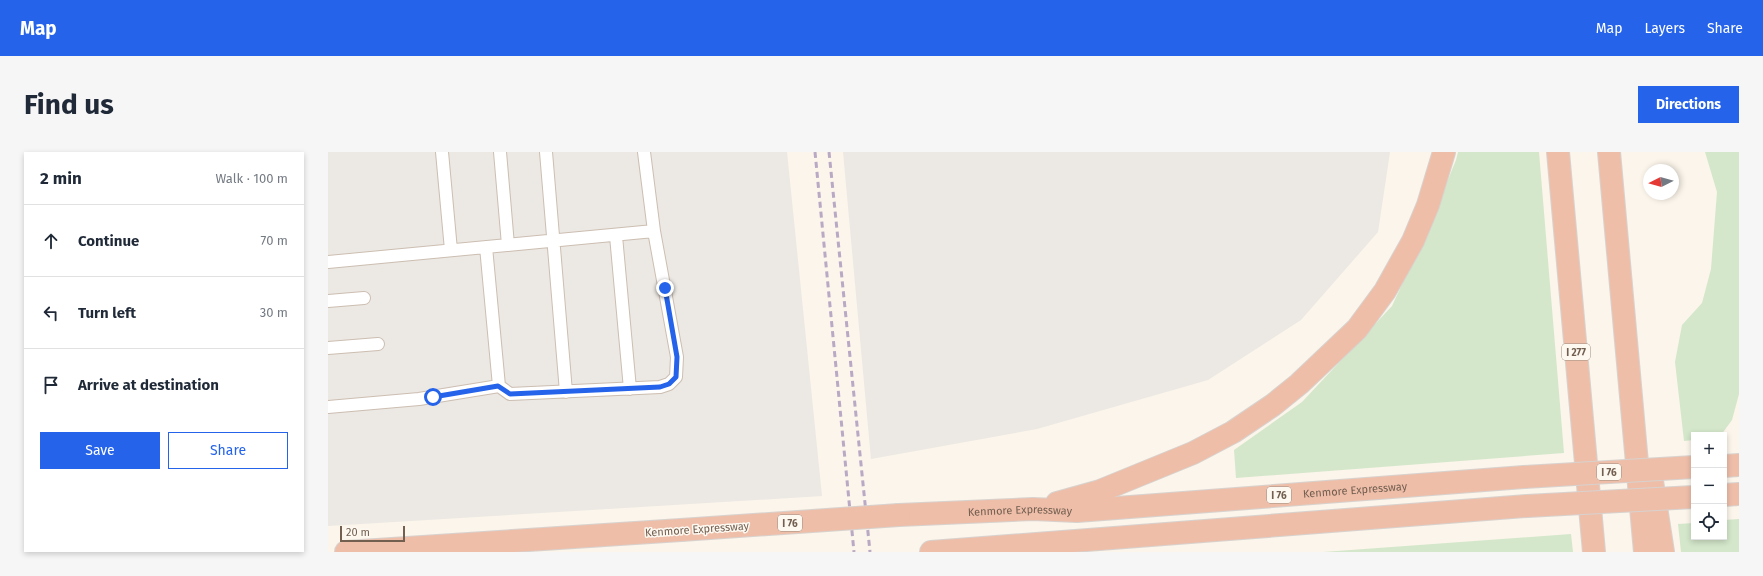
<!DOCTYPE html>
<meta charset="utf-8">
<style>
body{margin:0;font-family:"Fira Sans",sans-serif;background:#f6f6f7;color:#1f2937}
.controls{position:absolute;right:12px;bottom:12px;display:grid;overflow:hidden;border-radius:0px;box-shadow:0 2px 6px #0003}
.controls button{width:36px;height:36px;display:grid;place-items:center;padding:0;border:0;border-bottom:1px solid #e0e1e3;background:#fff;color:#1f2937;font:20px sans-serif}
.compass{position:absolute;left:1315px;top:12px;width:36px;height:36px;border-radius:50%;background:#fff;box-shadow:0 2px 6px #0003;rotate:264deg}
.scale{position:absolute;left:12px;bottom:10px;width:65px;box-sizing:border-box;padding-left:4px;border:2px solid #735f50;border-top:0;font-size:11px;line-height:14px;white-space:nowrap;color:#735f50;-webkit-text-stroke:3px #fdf9f1;paint-order:stroke}
.stop{position:absolute;width:12px;height:12px;margin:-9px;border:3px solid #2563eb;border-radius:50%;background:#fff}
.stop.end{background:#2563eb;border-color:#fff;box-shadow:0 1px 4px #0008}
.list{margin:0;padding:0;list-style:none}
h2{display:flex;justify-content:space-between;align-items:center;height:52px;margin:0;padding:0 16px;font-size:17px}
h2 small{font-size:13px;font-weight:400;color:#747a83}
.list li{display:grid;grid-template-columns:26px 1fr auto;gap:12px;align-items:center;box-sizing:border-box;height:72px;padding:0 16px;border-top:1px solid #e0e1e3}
.list b{display:block;font-size:15px;white-space:nowrap}
.list em{font-size:13px;font-style:normal;color:#747a83}
.actions{display:flex;gap:8px;padding:12px 16px}
.actions a{flex:1;padding:9px 0;border:1px solid #2563eb;border-radius:0px;text-align:center;font-size:14px;color:#2563eb}
.actions .main{background:#2563eb;color:#fff}
.icon{flex:none;width:22px;height:22px;fill:none;stroke:currentColor;stroke-width:2;stroke-linecap:round;stroke-linejoin:round}
.map{position:relative;flex:none;width:1411px;height:400px;overflow:hidden;border-radius:0px}
header{display:flex;align-items:center;gap:24px;box-sizing:border-box;height:56px;padding:0 20px;background:#2563eb;color:#fff}
header strong{font-size:19px}
nav{display:flex;gap:22px;margin-inline-start:auto;font-size:14px}
.intro{display:flex;align-items:center;justify-content:space-between;box-sizing:border-box;height:96px;padding:0 24px}
h1{margin:0;font-size:28px}
.button{padding:10px 18px;border-radius:0px;background:#2563eb;color:#fff;font-size:14px;font-weight:700}
main{display:flex;gap:24px;padding:0 24px}
aside{flex:1;background:#fff;border-radius:0px;box-shadow:0 2px 6px #0003}
.map>svg:first-child{display:block}
.industrial{fill:#ece8e3}
.green{fill:#d4e7ca}
.lines{fill:none;stroke-linecap:round;stroke-linejoin:round}
.lane-casing{stroke:#ccbeb1;stroke-width:14}
.highway-casing{stroke:#d8d2ce;stroke-width:24}
.lane{stroke:#fff;stroke-width:12}
.highway{stroke:#eebea9;stroke-width:22}
.rail{stroke:#b9a9c4;stroke-width:3;stroke-dasharray:6 4;stroke-linecap:butt}
.highway-bridge-casing{stroke:#d8d2ce;stroke-width:24;stroke-linecap:butt}
.highway-bridge{stroke:#eebea9;stroke-width:22}
.route{stroke:#2563eb;stroke-width:5}
.labels{text-anchor:middle;stroke-width:3;stroke-linejoin:round;paint-order:stroke}
.shield{fill:#fdf9f1;stroke:#9c8d80;stroke-width:1}
.shield-label{font-size:10px;font-weight:bold;fill:#735f50}
.street-label{font-size:11px;fill:#735f50;stroke:#fdf9f1}
</style>
<header>
<strong>Map</strong>
<nav><a>Map</a><a>Layers</a><a>Share</a></nav>
</header>
<div class="intro"><h1>Find us</h1><a class="button">Directions</a></div>
<main>
<aside>
<h2>2 min<small>Walk · 100 m</small></h2>
<ul class="list">
<li><svg class="icon" aria-label="ahead" viewBox="0 0 24 24"><path d="M12 20V5M6 11l6-6 6 6"/></svg><div><b>Continue</b></div><em>70 m</em></li>
<li><svg class="icon" aria-label="left" viewBox="0 0 24 24"><path d="M17 20v-9H6M10 6l-5 5 5 5"/></svg><div><b>Turn left</b></div><em>30 m</em></li>
<li><svg class="icon" aria-label="arrive" viewBox="0 0 24 24"><path d="M6 21V4h12l-3 4 3 4H6"/></svg><div><b>Arrive at destination</b></div></li>
</ul>
<div class="actions"><a class="main">Save</a><a>Share</a></div>
</aside>
<div class="map">
<svg width="1411" height="400" viewBox="0 0 1411 400">
<rect width="100%" height="100%" fill="#fbf5eb"/>
<path class="industrial" d="M0 0H459L494 344 0 374Z
M515 0H1062L1050 80 973 168 880 228 709 277 543 307Z"/>
<path class="green" d="M1130 0H1211L1236 301 908 326 906 298 974 250 1064 154 1102 72 1128 8Z
M1377 0H1411V242L1404 268 1393 283H1366V288L1356 289 1347 210 1354 173 1374 151 1383 117 1389 40Z
M1411 367V400H1353L1350 372 1366 371V385H1396V368Z
M1243 382 1245 400H995Z"/>
<g class="lines">
<g class="lane-casing">
<path id="lane" d="M114 0 123 98
M172 0 180 93
M218 0 238 240
M288 84 302 237
M158 95 171 234 182 242 332 235 341 232 348 225 349 205 326 79
M0 110 326 79 316 0
M0 149 36 146
M0 196 50 192
M0 255 91 247 171 234"/>
</g>
<g class="highway-casing">
<g id="highway">
<path d="M1230 0 1266 400"/>
<path d="M1281 0 1317 400"/>
<path d="M1396 314 1411 313"/>
<path d="M1324 329 1335 400"/>
<path d="M1396 343 1411 342"/>
<path d="M729 351 772 339 865 301 905 280 945 253 971 232 1029 177 1057 139 1085 89 1100 53 1116 0"/>
<path id="s1" d="M571 363 705 357 749 359 1196 325"/>
<path d="M18 400 353 378"/>
<path d="M603 400 1199 354"/>
</g>
</g>
<use href="#lane" class="lane"/>
<use href="#highway" class="highway"/>
<path class="rail" d="M487 0 526 400
M501 0 542 400"/>
<g class="highway-bridge-casing">
<path id="highway-bridge" d="M1196 325 1366 315
M1199 354 1366 345
M353 378 571 363"/>
</g>
<use href="#highway-bridge" class="highway-bridge"/>
</g>
<g class="lines">
<path class="route" d="M105 245 170 234 182 242 332 235 341 232 348 225 349 205 337 136"/>
</g>
<g class="labels">
<g class="shield">
<rect x="1234" y="192" width="28" height="16" rx="3"/>
<rect x="1269" y="312" width="24" height="16" rx="3"/>
<rect x="939" y="335" width="24" height="16" rx="3"/>
<rect x="450" y="363" width="24" height="16" rx="3"/>
</g>
<g class="shield-label">
<text x="1248" y="204">I 277</text>
<text x="1281" y="324">I 76</text>
<text x="951" y="347">I 76</text>
<text x="462" y="375">I 76</text>
</g>
<g class="street-label">
<text dy="4" stroke="none"><textPath href="#s1" startOffset="457">Kenmore Expressway</textPath></text>
<text dy="4" stroke="none"><textPath href="#s1" startOffset="121">Kenmore Expressway</textPath></text>
<text transform="translate(369 377) rotate(-4)" y="4">Kenmore Expressway</text>
</g>
</g>
</svg>
<div class="controls">
<button>+</button>
<button>−</button>
<button><svg class="icon" aria-label="locate" viewBox="0 0 24 24"><circle cx="12" cy="12" r="6"/><path d="M12 2v4M12 18v4M2 12h4M18 12h4"/></svg></button>
</div>
<svg class="compass" viewBox="-18 -18 36 36"><path d="M0-13l5 13h-10z" fill="#e53935"/><path d="M0 13l5-13h-10z" fill="#747a83"/></svg>
<div class="scale">20 m</div>
<div class="stop" style="left:105px;top:245px"></div>
<div class="stop end" style="left:337px;top:136px"></div>
</div>
</main>
